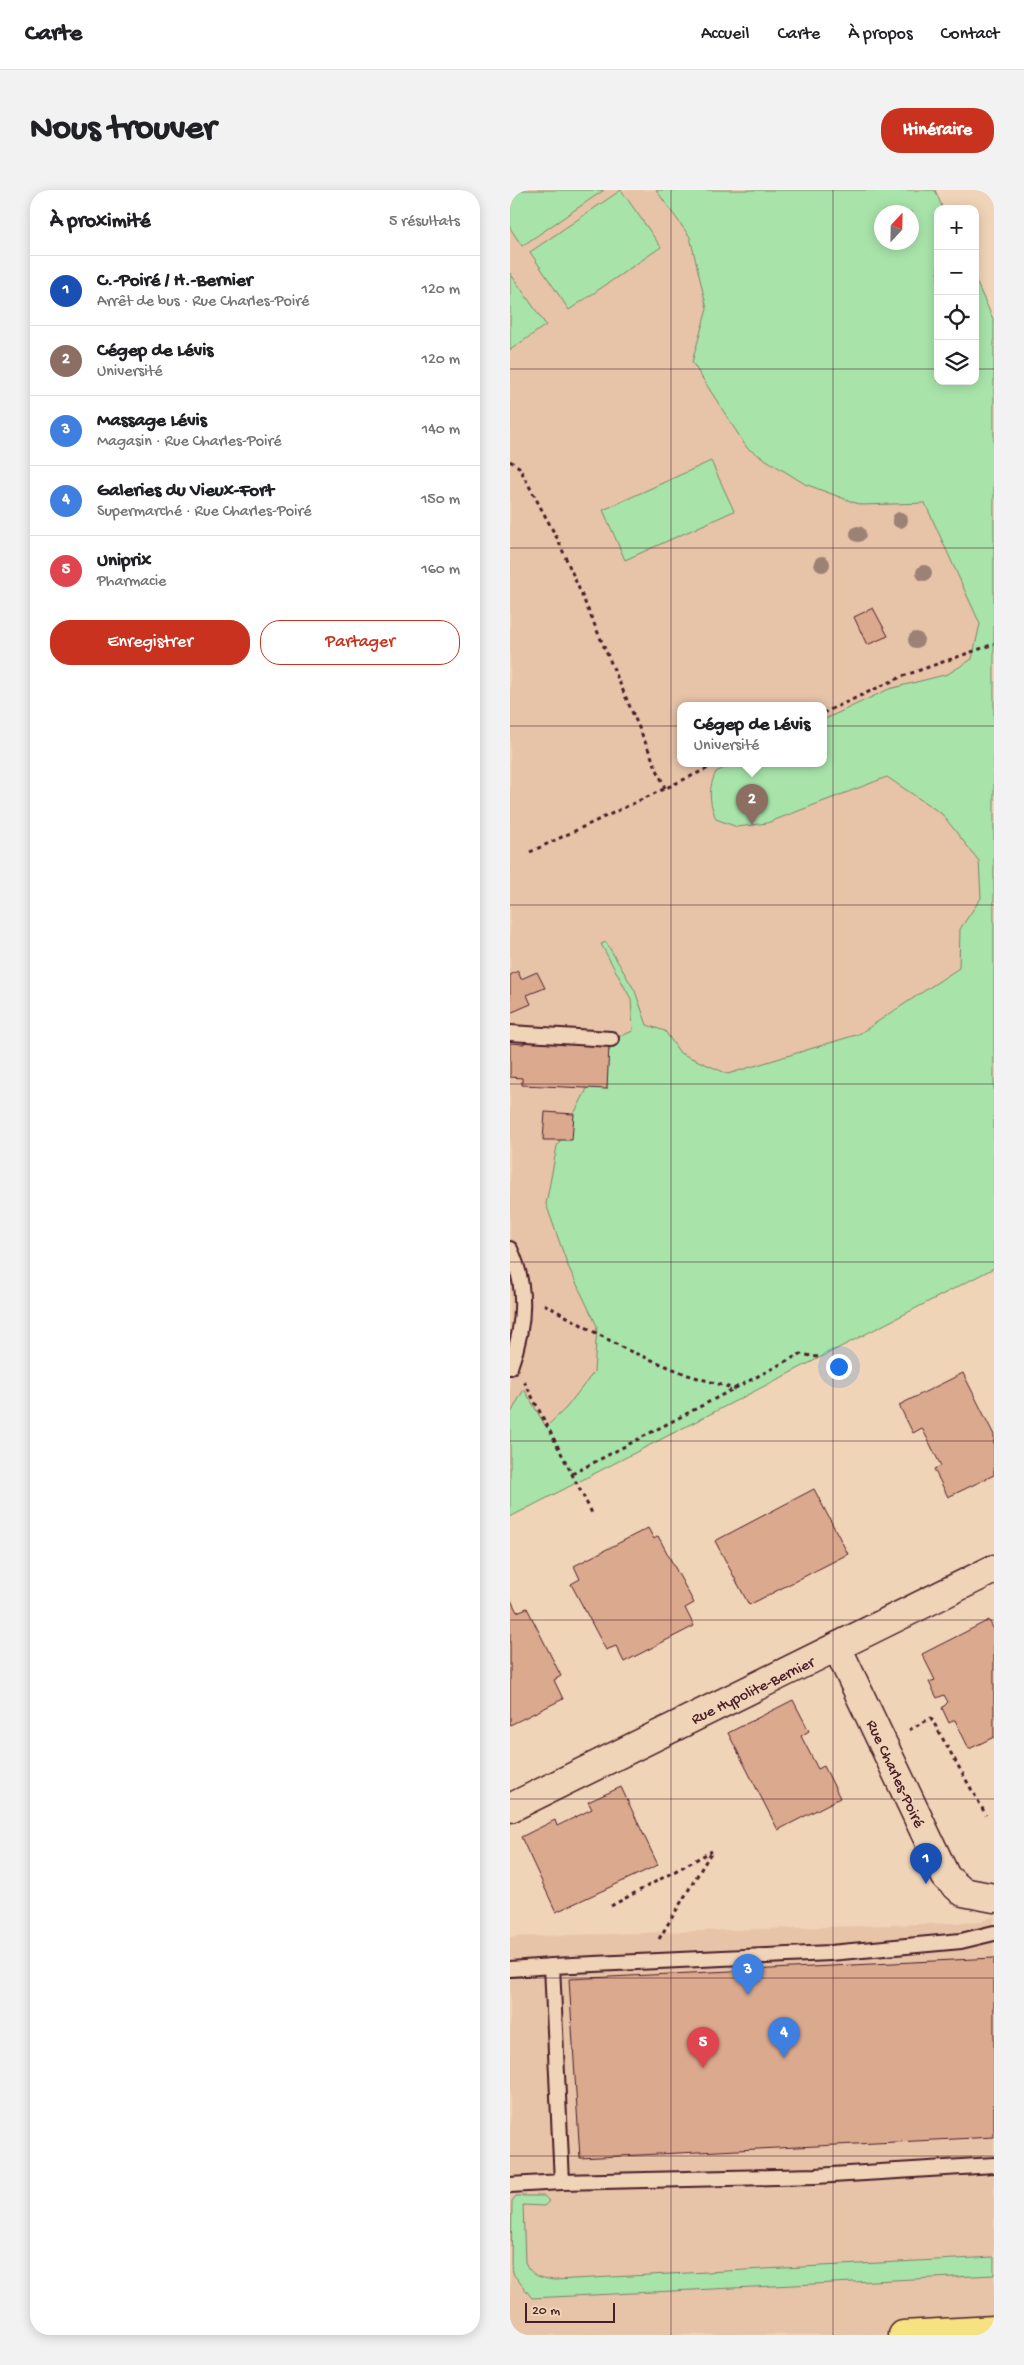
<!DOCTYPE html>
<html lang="fr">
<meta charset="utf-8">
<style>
body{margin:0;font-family:"Gochi Hand",sans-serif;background:#f2f2f2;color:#202124}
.controls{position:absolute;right:15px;top:15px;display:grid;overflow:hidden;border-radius:10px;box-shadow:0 2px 12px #0003}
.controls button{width:45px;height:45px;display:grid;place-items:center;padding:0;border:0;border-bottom:1px solid #e0e0e0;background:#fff;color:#202124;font:25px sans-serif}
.compass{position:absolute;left:364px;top:15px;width:45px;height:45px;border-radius:50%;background:#fff;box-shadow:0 2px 12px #0003;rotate:22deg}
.scale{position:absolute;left:15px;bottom:12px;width:90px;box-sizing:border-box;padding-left:5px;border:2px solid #4a1f2b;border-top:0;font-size:14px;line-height:18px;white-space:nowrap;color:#4a1f2b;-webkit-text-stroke:4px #f0d4b7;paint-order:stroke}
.you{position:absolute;left:328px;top:1176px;width:18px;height:18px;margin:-12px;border:4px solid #fff;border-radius:50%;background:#1a73e8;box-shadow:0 0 0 8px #1a73e833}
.badge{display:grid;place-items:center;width:32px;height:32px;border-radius:50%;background:#c8321e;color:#fff;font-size:16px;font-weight:700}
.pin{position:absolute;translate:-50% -41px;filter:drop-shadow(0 1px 2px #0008)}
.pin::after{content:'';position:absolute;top:26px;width:18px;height:15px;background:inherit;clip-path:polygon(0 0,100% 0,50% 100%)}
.popup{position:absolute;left:167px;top:512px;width:150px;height:65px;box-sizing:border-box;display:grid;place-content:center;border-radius:10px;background:#fff;filter:drop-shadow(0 1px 4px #0005);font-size:16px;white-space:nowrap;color:#757577}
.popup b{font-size:19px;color:#202124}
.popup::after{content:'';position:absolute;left:50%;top:100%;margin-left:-10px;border:10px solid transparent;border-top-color:#fff}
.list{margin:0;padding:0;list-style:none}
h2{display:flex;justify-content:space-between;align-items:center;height:65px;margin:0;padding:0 20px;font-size:21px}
h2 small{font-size:16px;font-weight:400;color:#757577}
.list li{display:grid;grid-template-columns:32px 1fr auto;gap:15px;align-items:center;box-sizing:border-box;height:70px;padding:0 20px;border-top:1px solid #e0e0e0}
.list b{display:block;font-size:19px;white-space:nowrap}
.list p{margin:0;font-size:16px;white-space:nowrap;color:#757577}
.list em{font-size:16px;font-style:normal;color:#757577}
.actions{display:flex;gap:10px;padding:15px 20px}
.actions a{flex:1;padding:11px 0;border:1px solid #c8321e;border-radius:20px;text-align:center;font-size:18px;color:#c8321e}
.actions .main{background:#c8321e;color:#fff}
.icon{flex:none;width:28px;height:28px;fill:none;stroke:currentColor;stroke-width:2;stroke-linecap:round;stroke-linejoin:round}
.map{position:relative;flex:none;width:484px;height:2145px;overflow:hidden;border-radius:20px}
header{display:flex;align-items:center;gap:30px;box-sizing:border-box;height:70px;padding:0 25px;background:#fff;border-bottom:1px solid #e0e0e0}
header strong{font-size:24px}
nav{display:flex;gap:28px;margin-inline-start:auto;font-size:18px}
.intro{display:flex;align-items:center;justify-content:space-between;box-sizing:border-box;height:120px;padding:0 30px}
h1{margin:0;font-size:35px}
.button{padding:12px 22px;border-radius:20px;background:#c8321e;color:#fff;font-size:18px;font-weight:700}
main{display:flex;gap:30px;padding:0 30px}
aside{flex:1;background:#fff;border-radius:20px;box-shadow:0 2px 12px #0003}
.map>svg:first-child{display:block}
.built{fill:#e7c4a8;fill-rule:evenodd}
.green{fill:#a8e4aa;stroke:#79826a;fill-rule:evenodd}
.building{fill:#dba98e;stroke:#4a1f2b}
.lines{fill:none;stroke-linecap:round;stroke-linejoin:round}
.service-casing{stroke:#4a1f2b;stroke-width:18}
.minor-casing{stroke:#4a1f2b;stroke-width:31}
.primary-casing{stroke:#4a1f2b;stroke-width:31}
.path{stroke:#4a1f2b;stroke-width:3;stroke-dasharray:4 4;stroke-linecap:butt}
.service{stroke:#f0d4b7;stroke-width:14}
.minor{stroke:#f0d4b7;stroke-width:28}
.primary{stroke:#f7e281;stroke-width:28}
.tree{fill:#9c8174}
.grid{fill:none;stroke:#4a1f2b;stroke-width:1;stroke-opacity:0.55}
.labels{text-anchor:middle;stroke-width:4;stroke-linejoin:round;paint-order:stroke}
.street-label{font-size:16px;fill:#4a1f2b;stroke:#f0d4b7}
</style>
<header>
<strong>Carte</strong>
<nav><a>Accueil</a><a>Carte</a><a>À propos</a><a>Contact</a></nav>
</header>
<div class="intro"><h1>Nous trouver</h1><a class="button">Itinéraire</a></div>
<main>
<aside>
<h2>À proximité<small>5 résultats</small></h2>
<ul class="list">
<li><span class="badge" style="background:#1a4fb4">1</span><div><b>C.-Poiré / H.-Bernier</b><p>Arrêt de bus · Rue Charles-Poiré</p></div><em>120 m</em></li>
<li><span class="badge" style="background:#8d6e63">2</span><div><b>Cégep de Lévis</b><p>Université</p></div><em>120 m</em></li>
<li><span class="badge" style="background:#3f7fe0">3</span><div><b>Massage Lévis</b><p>Magasin · Rue Charles-Poiré</p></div><em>140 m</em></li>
<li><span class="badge" style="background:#3f7fe0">4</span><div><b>Galeries du Vieux-Fort</b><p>Supermarché · Rue Charles-Poiré</p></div><em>150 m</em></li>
<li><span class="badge" style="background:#e0444e">5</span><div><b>Uniprix</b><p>Pharmacie</p></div><em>160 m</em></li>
</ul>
<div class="actions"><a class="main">Enregistrer</a><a>Partager</a></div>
</aside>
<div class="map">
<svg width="484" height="2145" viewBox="0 0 484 2145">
<rect width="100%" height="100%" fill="#f0d4b7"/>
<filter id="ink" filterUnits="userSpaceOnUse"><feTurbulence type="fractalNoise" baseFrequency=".02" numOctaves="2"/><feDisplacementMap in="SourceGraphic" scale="10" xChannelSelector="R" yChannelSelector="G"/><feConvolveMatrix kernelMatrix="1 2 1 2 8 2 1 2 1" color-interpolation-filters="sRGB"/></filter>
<g filter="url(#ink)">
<path class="built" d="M0 0H425L433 19H428V191H465V89L484 131V1078L0 1327ZM372 22H402V52H372ZM171 516H313V574H171Z
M484 1726V2145H0V1747L471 1732Z"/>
<path class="green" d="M0 0H94L12 56 0 38Z
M111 0 151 57 59 120 20 62Z
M146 0H425L433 19H428V191H465V89L484 131V1078L0 1327V1225L14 1199 36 1237 56 1218 84 1182 87 1136 58 1076 36 1014 47 956 88 878 108 847 123 841 121 809 91 754 96 752 125 801 137 835 155 841 170 863 218 884 349 844 449 778 450 739 471 708 469 671 432 624 377 587 257 633 227 637 206 629C199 611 198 599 206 582L223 574H313V530L379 499 438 484 462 469 470 434 415 313 351 315 295 294 237 258 182 172 197 119 180 47ZM372 22H402V52H372Z
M0 83 36 135 0 160Z
M201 271 224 321 115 370 93 320Z
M6 2006H34L39 2011 34 2016 13 2015 15 2072C20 2085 30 2088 44 2090L484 2067V2085L22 2108 4 2085 1 2075 2 2011Z"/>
<path class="building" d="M363 418 378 446 357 455 344 427Z
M8 781 11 789 27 782 35 798 17 805 21 814 0 823V785Z
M15 850 99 855 97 899 12 895V888L0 887V853L14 854Z
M35 922 64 924 62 950H33Z
M453 1183 484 1245V1285L438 1307 424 1279 431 1276 412 1238 403 1243 389 1215Z
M304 1299 338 1364 239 1415 205 1351Z
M138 1338 144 1349 148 1346 184 1413 175 1418 184 1436 114 1472 106 1456 96 1460 61 1394 70 1389 64 1376Z
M0 1408 7 1422 17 1418 51 1486 44 1490 53 1509 0 1535Z
M479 1430 484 1440V1547L459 1559 445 1530 439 1533 432 1518 438 1512 434 1505 427 1508 419 1492 425 1490 412 1464Z
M283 1510 299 1541 291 1546 308 1579 314 1576 330 1608 268 1640 218 1543Z
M111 1597 148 1675 46 1722 11 1647 45 1630 47 1636 82 1619 78 1612Z
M484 1768V1947L70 1968 59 1789Z"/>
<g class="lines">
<g class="service-casing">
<path id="service" d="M0 843 101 849
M0 1059C18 1097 14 1139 0 1177
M42 1776 320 1763 451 1751 484 1743
M0 1779 42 1776 52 1992 0 1995
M52 1992 306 1986 484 1975"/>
</g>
<g class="minor-casing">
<path id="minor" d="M327 1457 436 1687 453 1702 484 1708
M0 1618 484 1379"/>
</g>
<g class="primary-casing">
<path id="primary" d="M393 2145 484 2140"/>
</g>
<path class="path" d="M0 271 9 277 48 350 155 598
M313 523 393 486 484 454
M20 662 207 574
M34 1114 115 1159 178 1185 225 1199
M14 1191 83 1325
M62 1284 290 1164 308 1167
M399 1540 421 1528 476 1625
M101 1716 202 1661
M149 1749 202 1661"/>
<use href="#service" class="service"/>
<use href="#minor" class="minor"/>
<use href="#primary" class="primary"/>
</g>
<g class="tree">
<circle cx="390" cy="330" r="8"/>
<circle cx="348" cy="344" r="8"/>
<circle cx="312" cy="374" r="8"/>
<circle cx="414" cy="383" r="8"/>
<circle cx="406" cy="450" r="8"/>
</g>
</g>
<path class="grid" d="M161 0V2145M323 0V2145M0 179H428M465 179H484M0 358H484M0 536H484M0 715H484M0 894H484M0 1072H484M0 1251H484M0 1430H484M0 1609H484M0 1788H484M0 1966H484"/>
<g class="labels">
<g class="street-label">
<text transform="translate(242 1499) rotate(-26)" y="6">Rue Hypolite-Bernier</text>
<text transform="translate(387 1583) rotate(65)" y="6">Rue Charles-Poiré</text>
</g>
</g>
</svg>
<div class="controls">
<button>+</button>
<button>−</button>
<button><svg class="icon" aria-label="locate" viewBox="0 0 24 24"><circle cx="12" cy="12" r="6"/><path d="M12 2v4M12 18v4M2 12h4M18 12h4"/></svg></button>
<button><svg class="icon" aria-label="layers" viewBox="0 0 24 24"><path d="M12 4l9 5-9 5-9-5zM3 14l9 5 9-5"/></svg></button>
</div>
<svg class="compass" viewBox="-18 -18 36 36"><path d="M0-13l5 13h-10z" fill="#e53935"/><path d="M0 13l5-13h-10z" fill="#757577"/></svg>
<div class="scale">20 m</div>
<div class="you"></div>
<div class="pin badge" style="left:416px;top:1694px;background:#1a4fb4">1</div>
<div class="pin badge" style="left:242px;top:635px;background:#8d6e63">2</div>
<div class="popup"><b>Cégep de Lévis</b>Université</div>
<div class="pin badge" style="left:238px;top:1805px;background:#3f7fe0">3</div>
<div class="pin badge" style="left:274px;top:1868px;background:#3f7fe0">4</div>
<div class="pin badge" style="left:193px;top:1878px;background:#e0444e">5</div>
</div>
</main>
